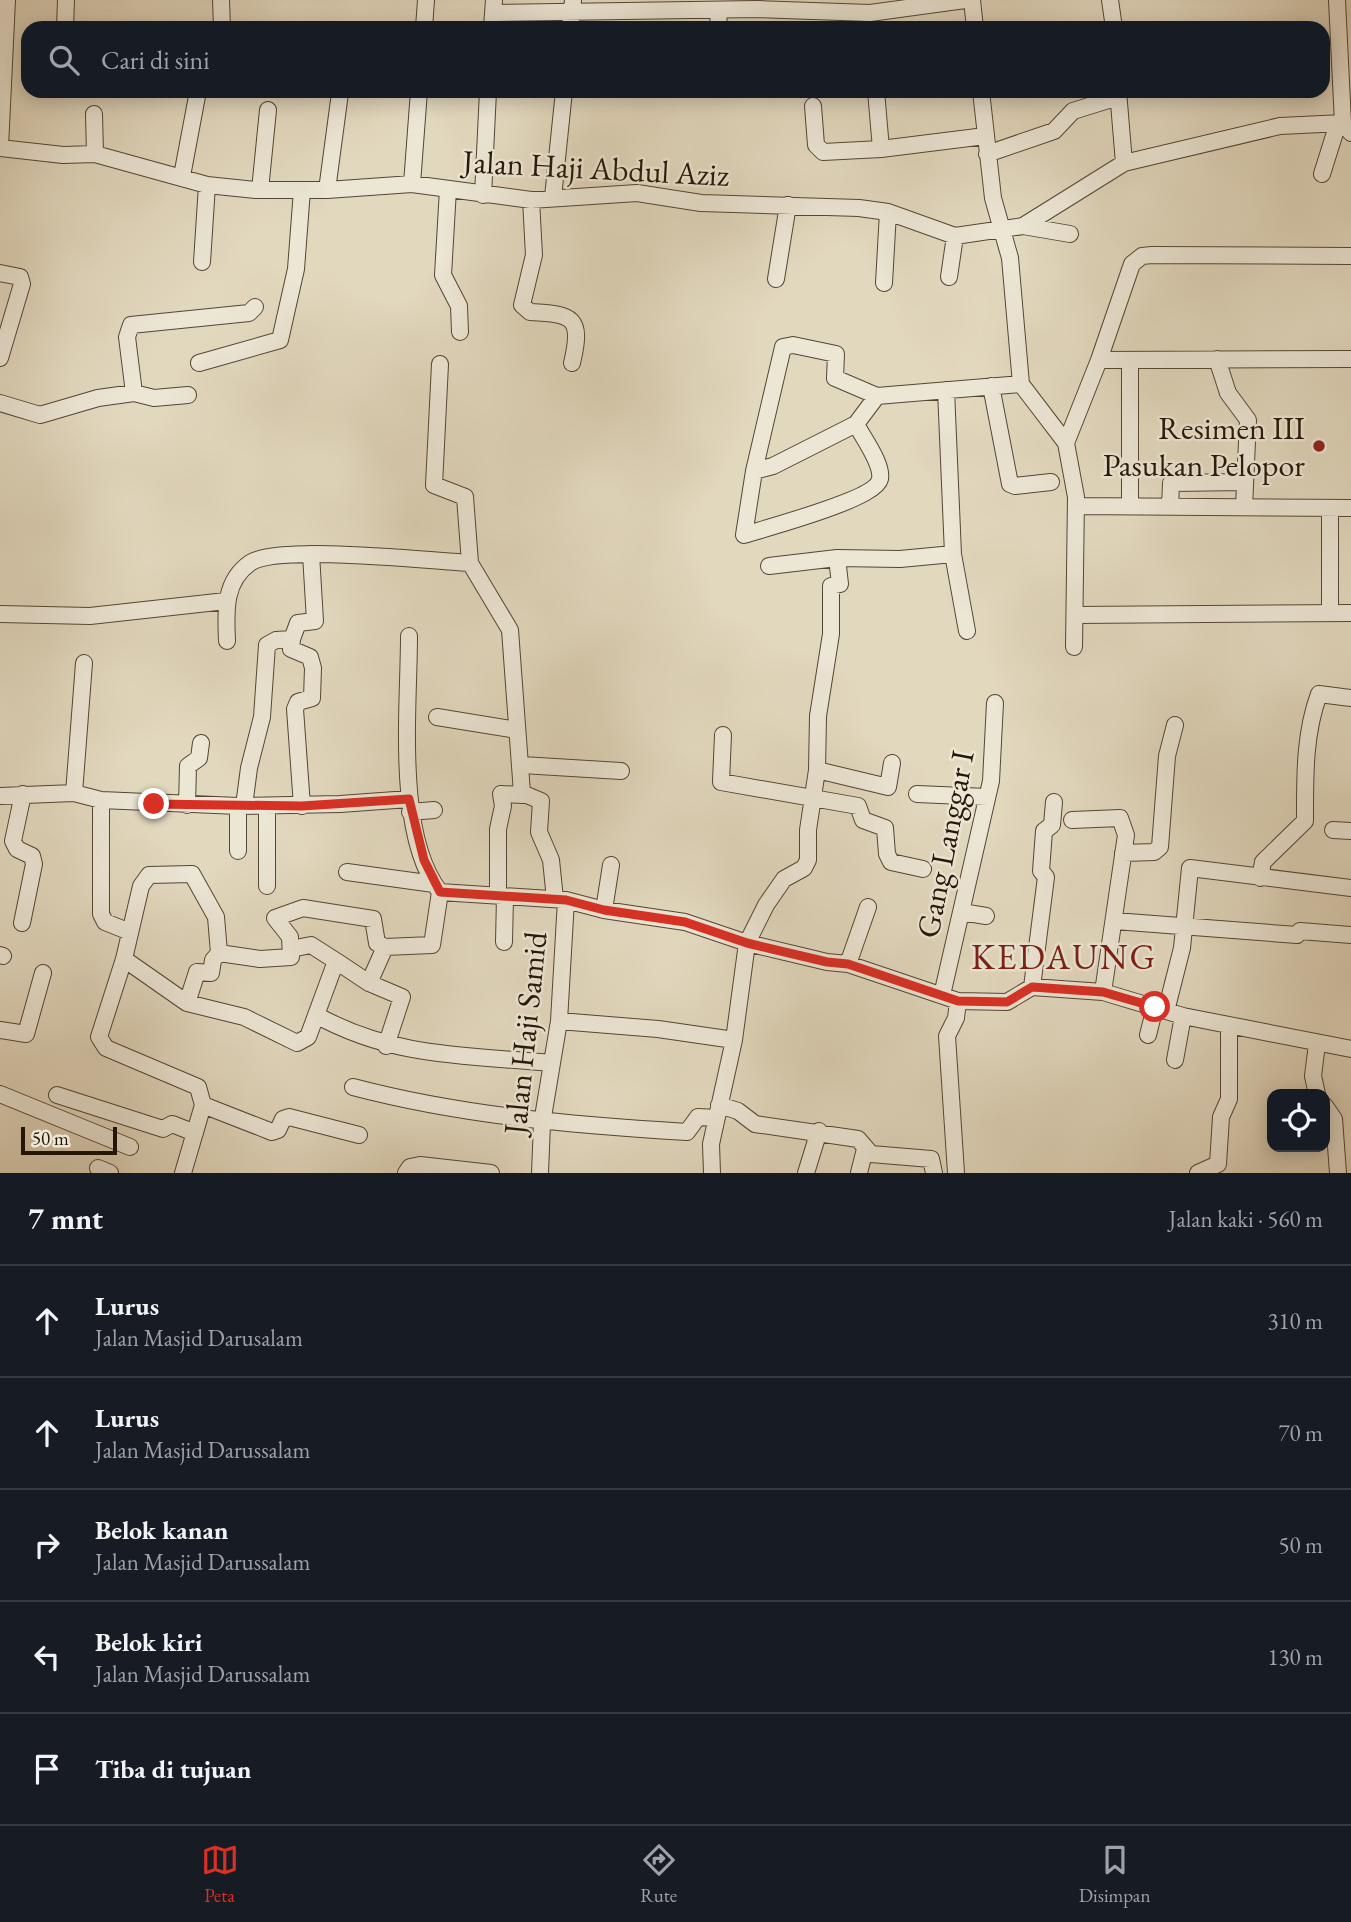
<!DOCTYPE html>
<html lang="id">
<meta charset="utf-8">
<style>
body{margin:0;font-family:"EB Garamond",serif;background:#242831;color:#f1f3f6}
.controls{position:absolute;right:21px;bottom:21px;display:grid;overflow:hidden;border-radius:14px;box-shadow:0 4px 18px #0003}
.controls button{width:63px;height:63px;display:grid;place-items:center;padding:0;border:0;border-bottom:2px solid #363941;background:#171b24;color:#f1f3f6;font:35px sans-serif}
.scale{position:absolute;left:21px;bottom:18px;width:96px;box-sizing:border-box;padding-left:7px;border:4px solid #251606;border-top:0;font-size:19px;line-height:24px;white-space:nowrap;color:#251606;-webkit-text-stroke:5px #ece6d5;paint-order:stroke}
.stop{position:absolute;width:21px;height:21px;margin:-16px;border:5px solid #d93025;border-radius:50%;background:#fff}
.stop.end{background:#d93025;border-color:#fff;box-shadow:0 2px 7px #0008}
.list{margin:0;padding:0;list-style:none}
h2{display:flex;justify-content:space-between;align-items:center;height:91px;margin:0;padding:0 28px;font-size:30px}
h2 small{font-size:23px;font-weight:400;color:#9ea1a6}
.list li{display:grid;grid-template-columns:46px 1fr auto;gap:21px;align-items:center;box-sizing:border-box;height:112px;padding:0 28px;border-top:2px solid #363941}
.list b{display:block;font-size:26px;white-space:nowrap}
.list p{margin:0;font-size:23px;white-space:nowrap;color:#9ea1a6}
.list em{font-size:23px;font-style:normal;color:#9ea1a6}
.icon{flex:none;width:38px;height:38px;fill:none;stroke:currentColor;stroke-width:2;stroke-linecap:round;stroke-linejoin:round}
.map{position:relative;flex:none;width:1351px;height:1173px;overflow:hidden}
.search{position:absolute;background:#171b24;box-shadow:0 4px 18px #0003;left:21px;right:21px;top:21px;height:77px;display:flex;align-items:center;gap:18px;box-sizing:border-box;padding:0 24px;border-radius:21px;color:#9ea1a6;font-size:26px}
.sheet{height:651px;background:#171b24}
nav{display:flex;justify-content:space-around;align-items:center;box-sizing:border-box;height:98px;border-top:2px solid #363941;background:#171b24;font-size:19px;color:#9ea1a6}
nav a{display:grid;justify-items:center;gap:4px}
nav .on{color:#d93025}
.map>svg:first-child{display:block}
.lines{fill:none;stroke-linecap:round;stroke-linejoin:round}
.minor-casing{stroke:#544634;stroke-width:18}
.minor{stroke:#ece6d5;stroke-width:16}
.route{stroke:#d93025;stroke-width:9}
.poi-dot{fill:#8f2418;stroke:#ece6d5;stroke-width:2.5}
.labels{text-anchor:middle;stroke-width:5;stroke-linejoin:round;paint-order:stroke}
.street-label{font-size:32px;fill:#251606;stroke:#ece6d5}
.poi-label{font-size:32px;fill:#251606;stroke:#ece6d5;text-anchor:end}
.quarter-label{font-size:35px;letter-spacing:2px;fill:#7a1f14;stroke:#ece6d5}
</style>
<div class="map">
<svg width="1351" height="1173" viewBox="0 0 1351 1173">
<rect width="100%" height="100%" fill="#e2d8be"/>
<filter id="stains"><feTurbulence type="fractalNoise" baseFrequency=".00286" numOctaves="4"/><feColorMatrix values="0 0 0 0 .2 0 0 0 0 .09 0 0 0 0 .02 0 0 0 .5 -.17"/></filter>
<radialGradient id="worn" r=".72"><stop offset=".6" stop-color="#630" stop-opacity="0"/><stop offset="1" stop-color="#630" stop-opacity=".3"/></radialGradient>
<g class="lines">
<g class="minor-casing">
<path id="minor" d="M221 0 222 28
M972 0 975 28
M1110 0 1114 28
M1337 0 1343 123 1351 133
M718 10 719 28
M493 13 758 9 870 13 965 0
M65 28 66 0
M424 28 426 0
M492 28 494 0
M570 28 573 0
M876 91 881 149
M981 91 993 198 1010 258 1021 384 1066 443 1076 497 1074 647
M1118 91 1124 163
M813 106 816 145 823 152 881 149 985 136
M94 114 95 154
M0 147 7 0
M0 148 63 155 95 154 207 185 256 190H327L412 184 531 200 637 193 701 203 859 208 888 212 955 236 1023 226 1124 163 1280 126 1343 123
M987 154 1054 131 1073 111 1118 97
M1322 174 1338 123
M182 176 198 91
M412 184 419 91
M448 189 443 275 459 306 460 332
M260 190 268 110
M327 190 340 93
M483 195 488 91
M553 197 564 91
M531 200 534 255 522 305 530 312C573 314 583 317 572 363
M1023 226 1070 234
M202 262 207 185
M0 273 20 277 22 284 0 358
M949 277 955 236
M776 279 788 205
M884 283 888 212
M1217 359 1228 393 1248 420 1244 507
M1099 360 1351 359
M1130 360V506
M199 363 280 340 296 269 302 190
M440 364 434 485 465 497 470 563 510 630 522 793 541 801 539 832 551 860 555 899
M991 386 1010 484 1015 486 1051 482
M946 390 953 554 967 631
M134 393 127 337 131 325 249 313 255 307
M0 403 40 415 98 398 134 393 154 398 188 395
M856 424C863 438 883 464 880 479 876 499 766 528 744 535L754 471 783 347 793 345 836 354 835 378 877 396 1021 384
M1066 443 1099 360 1132 264 1142 256 1152 255 1351 256
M754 471 773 466 856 424 877 396
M1076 506 1351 508
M1170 507 1171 483 1245 482
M1330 508V613
M769 566 837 558 900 559 953 554
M0 614 90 616 226 601
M1075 615 1351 613
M409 636C409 707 395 835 440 892L566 900 604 910 685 922 747 943 827 962 848 964 958 1001 1007 1002 1032 987 1103 992 1183 1016 1351 1049
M292 639 291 649 310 657 313 668 312 698 298 702 295 709 302 806
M227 641C226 613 223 582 250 563 278 544 430 561 470 563
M437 717 517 730
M723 735 721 782 858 806 863 820 885 828 887 854 891 862 923 869
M522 765 621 771
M817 770 888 787 892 763
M74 793 84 663
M917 794 987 797
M0 796 74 793 101 800 238 806 340 804 409 799
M101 800V914L105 922 130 932
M187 805 188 766 199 758 201 743
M238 806V851
M244 806 249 768 262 717 267 645 276 640 292 639 298 623 315 621 311 554
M410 812 434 810
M1072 820 1120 818 1126 835 1103 992
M1333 830 1351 831
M1123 853 1154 852 1160 847 1167 756 1175 725
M347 872 434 884
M1260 878 1263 862 1305 821C1305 779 1304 734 1319 694L1351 698
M267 886V806
M498 896V829L503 806 501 794 523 795
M604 910 611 865
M962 912 986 916
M1115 921 1297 935 1300 931 1351 935
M22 923 34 864 32 856 17 849 13 841 23 794
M504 942 505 897
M291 949 311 945 336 961
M219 953 260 959 291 957 290 937 275 918 303 908 373 919 377 943 385 947
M0 955 3 956
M124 959 187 1003 244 1017 297 1043 308 1037 336 961 369 983
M848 964 868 907
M1032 987 1046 877 1041 871 1044 831 1052 825 1054 802
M942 995 991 781 995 703
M1166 1011 1182 948 1190 868 1351 888
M316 1015C394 1058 466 1055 552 1063
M559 1021 658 1029 734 1040
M0 1030 26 1034 43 973
M1148 1035 1155 1007
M386 1046 402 997 369 983 385 947 432 945 440 892
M1175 1060 1183 1016
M353 1087C463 1116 574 1125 687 1132L698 1117 716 1118
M0 1094 130 1147
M1317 1094 1313 1076 1317 1044
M57 1095 163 1129 172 1124 195 1133
M203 1105 272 1132 278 1130 283 1119 289 1117 359 1135
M719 1105 738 1111 755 1124 858 1139 871 1154 931 1159 934 1173
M1325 1106 1334 1119 1338 1173
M98 1168 110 1173
M183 1173 203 1105 198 1087 106 1048 99 1037 124 959 141 886 149 875 192 874 216 917 219 953 213 960 211 973 197 972 187 1003
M406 1173 410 1167 420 1165 491 1173
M540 1173 542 1123 559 1021 566 900
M712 1173 711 1144 734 1040 747 943 766 905 784 879 804 868 808 860V830L817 770 818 716 831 634V586L840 584 837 558
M806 1173 819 1131
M859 1173 865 1149
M956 1173 947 1036 956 1018 958 1001
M1198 1173 1218 1164 1221 1117 1229 1099V1026"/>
</g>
<use href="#minor" class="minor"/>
</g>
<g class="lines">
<path class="route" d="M154 804 302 806 409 799 424 860 440 892 566 900 604 910 685 922 747 943 827 962 848 964 958 1001 1007 1002 1032 987 1103 992 1155 1007"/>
</g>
<circle class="poi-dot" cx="1319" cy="446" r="7"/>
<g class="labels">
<g class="street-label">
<text transform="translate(596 168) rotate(3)" y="11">Jalan Haji Abdul Aziz</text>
<text transform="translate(945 844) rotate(-79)" y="11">Gang Langgar I</text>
<text transform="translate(525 1033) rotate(-84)" y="11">Jalan Haji Samid</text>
</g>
<g class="poi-label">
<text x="1305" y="439">Resimen III<tspan x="1305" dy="37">Pasukan Pelopor</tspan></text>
</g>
<g class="quarter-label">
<text x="1064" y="969">KEDAUNG</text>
</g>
</g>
<rect width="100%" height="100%" filter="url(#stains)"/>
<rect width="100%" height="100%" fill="url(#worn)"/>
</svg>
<div class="controls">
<button><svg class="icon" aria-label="locate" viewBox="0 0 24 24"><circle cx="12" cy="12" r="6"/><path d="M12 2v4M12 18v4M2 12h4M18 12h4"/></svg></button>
</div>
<div class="scale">50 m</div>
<div class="stop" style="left:1155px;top:1007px"></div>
<div class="stop end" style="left:154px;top:804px"></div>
<div class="search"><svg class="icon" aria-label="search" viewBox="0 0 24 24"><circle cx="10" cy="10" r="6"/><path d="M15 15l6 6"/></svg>Cari di sini</div>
</div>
<section class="sheet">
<h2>7 mnt<small>Jalan kaki · 560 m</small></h2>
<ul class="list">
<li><svg class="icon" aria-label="ahead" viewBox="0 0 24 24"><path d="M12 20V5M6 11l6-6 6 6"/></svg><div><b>Lurus</b><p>Jalan Masjid Darusalam</p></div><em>310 m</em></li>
<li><svg class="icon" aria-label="ahead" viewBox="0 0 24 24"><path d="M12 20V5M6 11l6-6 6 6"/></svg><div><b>Lurus</b><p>Jalan Masjid Darussalam</p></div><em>70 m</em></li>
<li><svg class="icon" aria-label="right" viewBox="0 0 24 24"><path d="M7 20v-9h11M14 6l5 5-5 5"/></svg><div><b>Belok kanan</b><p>Jalan Masjid Darussalam</p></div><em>50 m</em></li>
<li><svg class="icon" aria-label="left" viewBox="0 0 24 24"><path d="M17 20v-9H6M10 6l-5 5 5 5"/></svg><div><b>Belok kiri</b><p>Jalan Masjid Darussalam</p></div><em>130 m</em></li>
<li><svg class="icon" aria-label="arrive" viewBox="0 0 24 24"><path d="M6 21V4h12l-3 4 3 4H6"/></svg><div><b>Tiba di tujuan</b></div></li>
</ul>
</section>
<nav>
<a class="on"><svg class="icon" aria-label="map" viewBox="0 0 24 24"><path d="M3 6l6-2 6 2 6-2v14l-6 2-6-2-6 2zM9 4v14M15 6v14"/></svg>Peta</a>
<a><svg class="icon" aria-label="directions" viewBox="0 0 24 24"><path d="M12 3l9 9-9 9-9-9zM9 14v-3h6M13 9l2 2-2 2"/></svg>Rute</a>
<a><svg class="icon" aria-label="saved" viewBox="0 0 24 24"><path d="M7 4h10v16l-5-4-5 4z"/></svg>Disimpan</a>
</nav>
